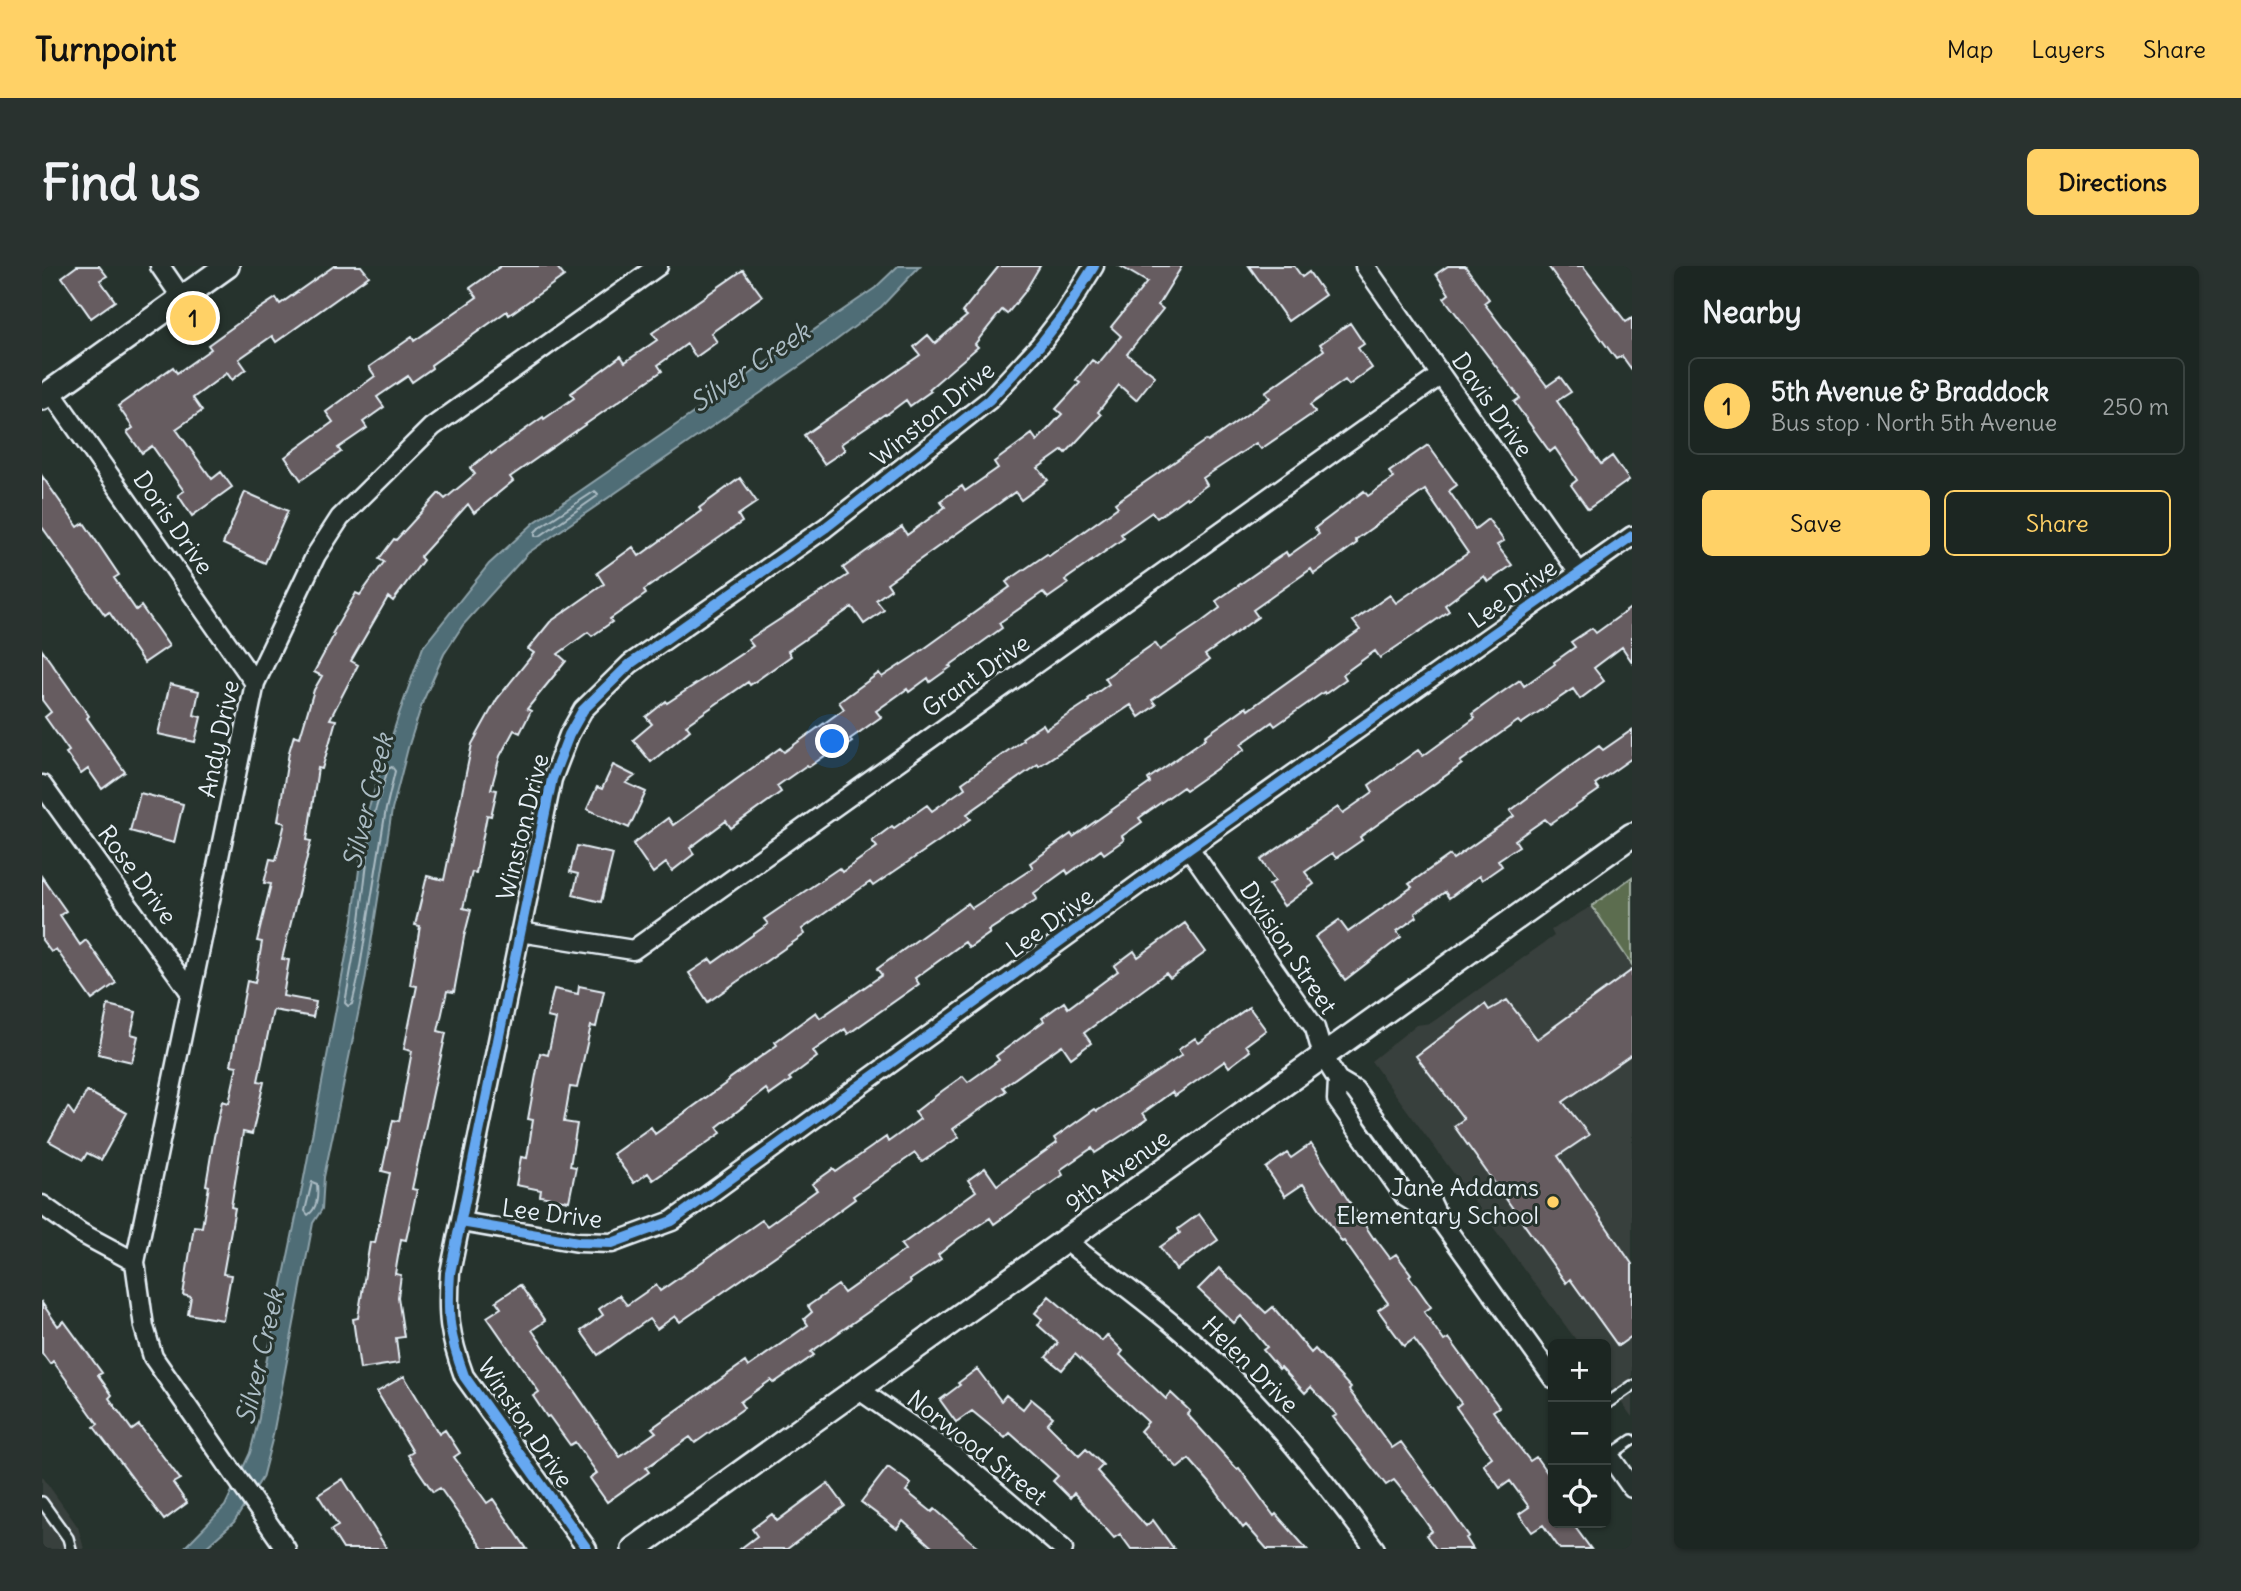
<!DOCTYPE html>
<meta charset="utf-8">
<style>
body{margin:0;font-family:Delius,sans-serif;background:#29322f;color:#f1f3f6}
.controls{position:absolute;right:21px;bottom:21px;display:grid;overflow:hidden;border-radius:10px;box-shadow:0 2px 5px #0004}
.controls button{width:63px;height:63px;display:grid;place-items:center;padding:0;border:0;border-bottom:2px solid #3a4340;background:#1c2622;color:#f1f3f6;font:35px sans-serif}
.you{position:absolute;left:791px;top:476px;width:24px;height:24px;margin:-18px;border:5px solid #fff;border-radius:50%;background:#1a73e8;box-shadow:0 0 0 10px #1a73e833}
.badge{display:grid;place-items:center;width:46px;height:46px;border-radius:50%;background:#ffd166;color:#111;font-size:23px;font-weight:700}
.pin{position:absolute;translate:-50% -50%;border:4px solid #fff;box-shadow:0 2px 7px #0006}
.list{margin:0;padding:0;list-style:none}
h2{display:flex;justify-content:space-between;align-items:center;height:91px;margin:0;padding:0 28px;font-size:30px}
h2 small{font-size:23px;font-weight:400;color:#a0a5a5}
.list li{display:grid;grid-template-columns:46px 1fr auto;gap:21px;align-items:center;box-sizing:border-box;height:98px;margin:0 14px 14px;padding:0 14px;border:2px solid #3a4340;border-radius:10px}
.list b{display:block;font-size:26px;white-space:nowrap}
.list p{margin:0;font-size:23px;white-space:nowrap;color:#a0a5a5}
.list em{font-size:23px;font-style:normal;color:#a0a5a5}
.actions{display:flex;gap:14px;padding:21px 28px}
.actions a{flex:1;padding:16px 0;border:2px solid #ffd166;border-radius:10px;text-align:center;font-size:24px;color:#ffd166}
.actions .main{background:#ffd166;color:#111}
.icon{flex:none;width:38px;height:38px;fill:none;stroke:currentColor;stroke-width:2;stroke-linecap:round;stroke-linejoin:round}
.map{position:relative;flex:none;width:1590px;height:1283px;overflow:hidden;border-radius:10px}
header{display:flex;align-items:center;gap:42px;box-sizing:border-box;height:98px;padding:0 35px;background:#ffd166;color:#111}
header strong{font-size:33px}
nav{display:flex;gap:38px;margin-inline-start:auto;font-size:24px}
.intro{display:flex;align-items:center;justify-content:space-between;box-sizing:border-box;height:168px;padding:0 42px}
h1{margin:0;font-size:49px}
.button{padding:18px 32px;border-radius:10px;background:#ffd166;color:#111;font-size:24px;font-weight:700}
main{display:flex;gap:42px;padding:0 42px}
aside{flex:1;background:#1c2622;border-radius:10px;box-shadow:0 2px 5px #0004}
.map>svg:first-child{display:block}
.built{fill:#393f3c}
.green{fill:#5c6d50;stroke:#a2afa4;stroke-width:2}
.water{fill:#506d76;stroke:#8da2aa;stroke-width:2}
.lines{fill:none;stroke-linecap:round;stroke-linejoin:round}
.shore{stroke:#abbcc4;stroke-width:2}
.building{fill:#665b60;stroke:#e8f1f8;stroke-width:2}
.service-casing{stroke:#e8f1f8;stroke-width:14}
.minor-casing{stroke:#e8f1f8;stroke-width:23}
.tertiary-casing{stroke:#e8f1f8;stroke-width:28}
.service{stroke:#26332d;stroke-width:9}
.minor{stroke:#26332d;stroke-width:18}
.tertiary{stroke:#26332d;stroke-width:23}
.cycleway-casing{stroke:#26332d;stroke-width:15}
.cycleway{stroke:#66a8f1;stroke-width:10}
.poi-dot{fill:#ffd166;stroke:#26332d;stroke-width:2.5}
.labels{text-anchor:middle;stroke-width:6;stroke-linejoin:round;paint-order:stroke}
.street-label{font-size:24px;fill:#e8f1f8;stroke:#26332d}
.poi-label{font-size:24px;fill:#e8f1f8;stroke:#26332d;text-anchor:end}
.water-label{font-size:26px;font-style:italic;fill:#abbcc4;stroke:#26332d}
</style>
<header>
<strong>Turnpoint</strong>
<nav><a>Map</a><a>Layers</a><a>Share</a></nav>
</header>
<div class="intro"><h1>Find us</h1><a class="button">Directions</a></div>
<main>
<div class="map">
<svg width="1590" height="1283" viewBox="0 0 1590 1283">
<rect width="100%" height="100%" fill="#26332d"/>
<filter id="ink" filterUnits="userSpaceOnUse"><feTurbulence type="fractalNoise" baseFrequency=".0143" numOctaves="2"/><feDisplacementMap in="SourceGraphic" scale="14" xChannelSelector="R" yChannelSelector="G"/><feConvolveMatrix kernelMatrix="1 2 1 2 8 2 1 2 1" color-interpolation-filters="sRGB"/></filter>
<g filter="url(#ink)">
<path class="built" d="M1550 640 1590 699V1151L1564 1115V1078H1537L1329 795 1374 759 1389 757 1512 670 1509 664Z
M0 1210 36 1261 42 1283H0Z"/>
<path class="green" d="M1590 611V699L1550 640Z"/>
<path class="water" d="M856 0H878L839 41 781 84 486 287 421 359 402 388 381 435 366 482 350 544 323 715 282 911 280 943 271 957 230 1174 220 1212 192 1256 162 1283H141L183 1240 208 1187 217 1152 223 1102 261 917 311 653 323 554 357 448 381 381 447 298 493 256 833 22Z"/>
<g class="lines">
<path class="shore" d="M553 225 556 228 554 231 498 270H493V266L498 261Z
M350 501 353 505 344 543 316 713 310 738 306 740 303 737 318 654 330 555 346 503Z
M270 916 275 918C276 929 276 942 266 949L263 945Z"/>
</g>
<path class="building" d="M35 0H57L65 10 58 14 73 35 49 52 20 11Z
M292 0H319L327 10 234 76 230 70 197 93 204 103 190 114 185 107 151 132 160 145 134 163 170 213 179 206 190 221 150 250 136 229 142 225 110 180 100 187 85 166 91 162 76 140 131 101 135 107 169 83 166 79 202 53 234 32 238 38Z
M459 0H514L522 10 467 49 465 45 389 99 390 102 370 116 366 110 335 131 342 141 321 156 325 162 296 182 299 186 259 214 243 191 291 156 284 146 333 110 327 101 370 71 372 75 435 31 428 22Z
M957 0H998L982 27 965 48 960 44 933 78 936 81 887 123 889 125 868 140 864 134 844 149 843 148 799 178 803 184 782 198 762 169 878 89 872 81 886 69 893 77 925 50 920 46Z
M1078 0H1140L1116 39 1121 43 1085 88 1113 110 1094 134 1077 119 1056 146 1059 149 1024 187 1021 184 996 202 1006 214 979 234 973 226 845 317 849 323 834 334 842 344 822 358 810 341 746 385 749 390 708 419 706 416 644 459 648 464 609 496 591 474 610 458 604 451 624 435 625 437 711 380 706 374 806 309 801 302 823 286 860 261 865 269 903 241 898 235 920 220 923 225 956 202 952 196 990 168 995 175 1020 148 1014 143 1038 117 1034 114 1050 94 1056 98 1079 70 1069 61 1105 16Z
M1207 0H1252L1260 11 1267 6 1283 29 1246 55Z
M1406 0H1423L1447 33 1442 37 1505 120 1518 111 1529 126 1515 135 1559 198 1570 190 1587 214 1546 243 1529 219 1535 214 1513 182 1508 186 1472 136 1478 132 1402 32 1407 28 1394 8Z
M1506 0H1541L1584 56 1590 52V104L1580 90 1574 93Z
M701 4 720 30 669 67 675 76 654 91 645 78 616 99 620 105 468 211 471 215 432 247 426 238 378 291 381 294 351 335 346 331 309 395 316 399 288 453 294 454 280 503 276 502 265 574 269 575 240 693 247 694 241 730 274 736 271 751 231 744 216 815 222 816 210 868 201 866 189 941 193 942 181 1008 189 1009 181 1054 146 1048 149 1031 141 1029 152 960 160 961 167 920 164 919 172 871 180 835 187 837 195 800 189 799 205 715 213 717 220 676 215 675 229 618 222 617 228 593 234 594 243 557 236 555 247 486 252 469 258 471 272 424 280 410 272 406 292 369 290 368 314 327 318 329 342 296 337 293 352 273 354 274 397 227 403 233 433 208 428 202 448 186 449 188 501 151 502 153 532 132 529 127 579 90 583 96 615 74 610 67Z
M1308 57 1322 78 1316 82 1330 102 1307 119 1303 114 1268 139 1273 146 1219 183 1214 177 1161 212 1165 219 1145 233 1144 231 1115 252 1110 246 1079 268 1082 272 1023 314 1026 318 1006 332 1001 326 957 357 960 362 907 400 909 401 888 416 886 412 867 426 865 423 834 445 839 451 808 473 810 476 789 490 787 487 767 501 765 499 735 520 739 526 689 562 684 555 648 582 652 588 630 605 624 597 611 607 591 578 626 552 631 559 738 482 742 486 802 443 797 436 837 407 840 411 872 390 968 321 964 316 1005 288 1007 290 1076 241 1073 237 1164 174 1166 176 1228 132 1223 126 1282 84 1278 78Z
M1386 179 1415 219 1407 225 1433 263 1446 253 1462 275 1455 279 1470 299 1446 316 1442 310 1403 339 1407 345 1387 359 1338 392 1333 385 1301 408 1304 413 1283 428 1282 426 1233 460 1230 456 1199 478 1203 483 1144 524 1141 521 1097 552 1100 556 1080 570 1082 574 1062 588 1059 584 1026 608 1024 604 992 627 995 633 946 665 948 667 927 682 923 676 873 712 877 718 806 768 803 763 771 785 775 791 747 812 749 814 728 829 724 823 675 861 679 867 611 914 606 907 592 917 571 888 609 861 613 868 687 815 686 814 735 779 733 776 774 746 778 752 840 709 835 703 926 637 930 642 991 602 988 597 1029 568 1031 571 1108 517 1106 513 1164 472 1163 470 1204 441 1206 444 1318 364 1311 355 1348 329 1354 337 1426 287 1383 224 1313 274 1315 277 1272 308 1269 303 1211 344 1216 351 1163 389 1167 394 1110 434 1114 439 1097 451 1089 439 997 500 996 498 925 548 929 553 831 620 828 616 760 663 763 668 666 736 647 707 668 693 671 697 726 658 722 653 797 602 800 606 835 581 830 575 850 560 852 562 885 539 890 545 923 522 920 517 981 474 980 472 1001 458 1004 463 1047 435 1046 433 1067 418 1063 412 1084 397 1113 377 1118 384 1158 357 1178 342 1174 335 1244 286 1246 290 1277 268 1273 262 1322 225 1326 230 1352 212 1347 206Z
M0 210 36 261 42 257 77 309 72 312 94 344 99 340 127 380 102 397 67 346 63 349 0 261Z
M698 212 715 236 696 249 700 256 602 324 604 328 568 353 570 356 550 370 546 366 516 388 524 395 485 443 489 445 478 467 472 464 458 490 449 523 455 524 449 550 445 549 434 607 430 606 421 642 429 644 422 671 412 726 405 725 396 765 404 767 370 923 375 924 364 974 359 973 353 1008 359 1009 356 1031 362 1071 354 1072 357 1097 318 1103 311 1053 316 1052 328 976 333 977 348 907 340 905 351 854 357 855 370 785 362 783 375 720 368 719 378 660 373 659 385 610 402 614 430 478 455 433 492 387 486 383 508 356 562 318 555 307 591 281 597 290 659 245 657 242Z
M203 226 246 245 223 297 181 278Z
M1590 341V396L1580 381 1552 402 1562 415 1538 433 1531 423 1479 458 1476 455 1418 496 1420 498 1318 571 1320 574 1294 592 1290 587 1263 606 1272 618 1242 640 1227 619 1233 615 1219 594 1296 541 1301 547 1331 526 1327 519 1376 484 1381 490 1433 452 1430 448 1456 429 1478 414 1482 420 1513 398 1512 396 1533 381 1529 376 1550 362 1554 367Z
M0 384 47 450 45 452 83 506 60 523 46 503 39 508 24 487 27 485 3 451 9 446 0 434Z
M128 418 157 425 152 449 159 451 153 476 116 468Z
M1590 464V492L1553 518 1557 524 1508 558 1503 553 1473 574 1477 580 1456 594 1460 600 1440 614 1437 610 1407 632 1403 626 1373 647 1375 651 1355 665 1359 671 1303 714 1273 671 1297 654 1306 666 1370 621 1367 618 1408 589 1411 593 1472 550 1468 545 1516 509 1557 480 1561 484Z
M571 499 593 510 584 517 604 526 587 562 545 543 555 521 560 523Z
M98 527 141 538 132 577 88 565Z
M535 580 571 588 559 636 531 629 536 608 528 606Z
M0 611 24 645 18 649 38 679 44 674 74 717 50 734 14 683 9 686 0 674Z
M1143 657 1164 686 1128 712 1124 707 1042 767 1049 777 1029 792 1020 779 961 821 964 825 911 863 917 871 880 896 873 887 811 930 813 933 762 970 638 1056 633 1050 615 1063 607 1053 556 1089 539 1065 561 1049 557 1043 577 1029 585 1039 614 1019 618 1025 720 954 725 960 775 924 770 918 791 903 794 906 844 871 846 876 878 853 873 846 900 825 921 810 926 816 957 794 954 790 1002 755 1000 752 1022 736 1026 742 1076 705 1072 700 1092 685 1096 691Z
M1590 704V788L1521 836 1547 869 1516 890 1590 998V1070L1576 1080 1528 1013 1524 1017 1412 860 1422 853 1374 790 1443 738 1447 744 1465 734 1495 773Z
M537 720 562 725 554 761 549 760 535 822 528 821 522 856 535 858 528 900 534 901 527 935 498 930 499 924 474 919 479 891 485 892 491 854 486 853 498 787 506 789 514 753 505 751 512 723 536 728Z
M66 739 94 746 89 768 96 770 90 796 56 788Z
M1207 741 1224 764 1204 779 1208 785 1187 801 1183 795 1133 830 1130 826 1101 847 1105 853 1084 867 1053 887 1050 882 1018 904 1021 909 952 958 948 952 916 973 896 989 899 993 868 1014 869 1016 769 1086 772 1089 732 1117 729 1114 698 1136 702 1142 653 1177 648 1171 604 1202 607 1206 565 1236 548 1212 555 1207 533 1176 528 1179 507 1150 505 1151 491 1130 497 1126 445 1051 459 1042 454 1035 478 1019 503 1055 490 1064 578 1191 614 1166 610 1162 703 1096 706 1101 766 1059 762 1053 770 1046 766 1040 796 1019 802 1027 863 984 859 979 934 925 926 914 943 902 955 919 1015 877 1012 872 1053 843 1055 845 1140 789 1136 784 1153 772 1157 777Z
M45 825 85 847 59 894 45 887 41 894 7 875 26 841 32 849Z
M1269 878 1332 973 1333 972 1348 992 1354 988 1369 1008 1367 1010 1389 1041 1382 1046 1402 1075 1407 1072 1457 1141 1451 1145 1473 1176 1488 1195 1494 1191 1511 1215V1257H1530L1549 1283H1518L1501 1259 1490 1266 1477 1248 1487 1241 1468 1215 1458 1222 1441 1198 1450 1191 1414 1141 1419 1137 1372 1073 1362 1080 1336 1044 1346 1037 1302 975 1300 976 1261 918 1243 930 1224 902 1245 887 1249 892Z
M1157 948 1176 974 1134 1004 1118 981 1138 967 1136 963Z
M1177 1002 1224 1047 1231 1041 1269 1087 1273 1083 1309 1122 1307 1124 1350 1182 1359 1176 1427 1270 1424 1272 1431 1283H1394L1384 1269 1390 1265 1367 1232 1352 1214 1344 1219 1291 1151 1295 1149 1269 1121 1263 1127 1239 1101 1237 1103 1221 1084 1225 1081 1199 1050 1192 1057 1156 1023Z
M1007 1030 1060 1075 1065 1069 1081 1085 1078 1089 1124 1133 1129 1127 1148 1145 1145 1148 1195 1203 1197 1202 1232 1250 1234 1248 1265 1283H1225L1204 1259 1201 1262 1168 1217 1147 1193 1136 1202 1098 1165 1106 1156 1033 1088 1020 1104 1004 1091 1016 1077 996 1059 1000 1053 993 1047Z
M0 1037 16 1060 22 1055 60 1107 56 1109 70 1129 67 1132 90 1164 97 1159 138 1213 131 1217 145 1237 122 1254 52 1161 56 1158 11 1095 8 1098 0 1087Z
M935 1103 959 1135 964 1129 981 1143 989 1133 1011 1151 1005 1158 1037 1190 1044 1183 1061 1199 1055 1205 1104 1260 1111 1254 1132 1283H1089L1078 1268 1072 1272 1032 1227 1028 1232 1011 1215 1016 1210 968 1167 963 1172 930 1145 914 1156 898 1134 918 1119 916 1117Z
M362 1110 397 1168 403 1164 418 1187 412 1191 445 1237 451 1233 485 1283H441L398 1222 391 1226 366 1189 371 1186 335 1126Z
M846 1201 869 1218 864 1225 890 1246 893 1243 938 1283H892L861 1255 855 1263 819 1236Z
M301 1213 345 1283H301L289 1264 296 1260 276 1229Z
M786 1217 803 1240 745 1283H698L715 1270 710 1263 730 1248 735 1255Z"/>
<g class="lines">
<g class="service-casing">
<path id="service" d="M1564 1138 1590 1120
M1567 1190 1590 1174
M0 1236 26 1272 29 1283"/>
</g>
<g class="minor-casing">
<path id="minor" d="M118 0 140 32
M1323 0 1537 307
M9 126 213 417
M0 519 149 727
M1147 582 1273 762 1281 790 1296 814 1313 824 1381 919 1396 951 1511 1112
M478 666 591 684 1399 109
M1296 814 1295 834 1363 931 1396 951
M0 939 39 967 93 996 102 1061 111 1091 244 1283
M419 956 536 976 570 977 630 955 1147 582 1590 270
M1023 974C1062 1005 1103 1034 1141 1067 1215 1129 1276 1206 1333 1283
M93 996 213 417 274 289 298 252 390 161 616 0
M816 1123 914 1191 1021 1283
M1564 1185 1590 1222
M545 1283 422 1110C407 1069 405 1050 408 1007L510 513 527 469 541 444 588 398 783 262 947 134 998 79 1022 48 1052 0"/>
</g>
<g class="tertiary-casing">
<path id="tertiary" d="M0 132 185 0
M592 1283 1590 569"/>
</g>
<use href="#service" class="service"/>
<use href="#minor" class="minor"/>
<use href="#tertiary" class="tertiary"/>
<g class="cycleway-casing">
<path id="cycleway" d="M419 956 536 976 570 977 630 955 1147 582 1590 270
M545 1283 422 1110C407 1069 405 1050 408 1007L510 513 527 469 541 444 588 398 783 262 947 134 998 79 1022 48 1052 0"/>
</g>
<use href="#cycleway" class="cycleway"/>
</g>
</g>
<circle class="poi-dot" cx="1511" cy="936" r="7"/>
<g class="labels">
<g class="street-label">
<text transform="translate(1450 139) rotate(55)" y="8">Davis Drive</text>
<text transform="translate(891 148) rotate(-39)" y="8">Winston Drive</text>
<text transform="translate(131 257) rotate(55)" y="8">Doris Drive</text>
<text transform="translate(1471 328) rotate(-35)" y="8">Lee Drive</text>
<text transform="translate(934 410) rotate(-35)" y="8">Grant Drive</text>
<text transform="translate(177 473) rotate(-78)" y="8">Andy Drive</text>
<text transform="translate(481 561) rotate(-76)" y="8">Winston Drive</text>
<text transform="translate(95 609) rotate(54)" y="8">Rose Drive</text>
<text transform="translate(1008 657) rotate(-36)" y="8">Lee Drive</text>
<text transform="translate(1246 682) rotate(56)" y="8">Division Street</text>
<text transform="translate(1076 905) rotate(-36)" y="8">9th Avenue</text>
<text transform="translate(510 948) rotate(7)" y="8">Lee Drive</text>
<text transform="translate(1208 1099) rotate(45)" y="8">Helen Drive</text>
<text transform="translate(483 1157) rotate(56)" y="8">Winston Drive</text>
<text transform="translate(935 1182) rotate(38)" y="8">Norwood Street</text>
</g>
<g class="poi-label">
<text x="1497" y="930">Jane Addams<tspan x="1497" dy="28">Elementary School</tspan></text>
</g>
<g class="water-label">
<text transform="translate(708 101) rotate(-34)" y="9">Silver Creek</text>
<text transform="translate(326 535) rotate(-76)" y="9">Silver Creek</text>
<text transform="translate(218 1091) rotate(-77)" y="9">Silver Creek</text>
</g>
</g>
</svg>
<div class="controls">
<button>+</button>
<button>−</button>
<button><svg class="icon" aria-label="locate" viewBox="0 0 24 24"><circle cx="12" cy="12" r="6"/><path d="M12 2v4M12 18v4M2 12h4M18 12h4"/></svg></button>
</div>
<div class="you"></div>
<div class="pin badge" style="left:151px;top:52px">1</div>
</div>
<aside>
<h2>Nearby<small></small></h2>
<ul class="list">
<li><span class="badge">1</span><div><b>5th Avenue &amp; Braddock</b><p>Bus stop · North 5th Avenue</p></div><em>250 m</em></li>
</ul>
<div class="actions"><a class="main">Save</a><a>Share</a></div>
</aside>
</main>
